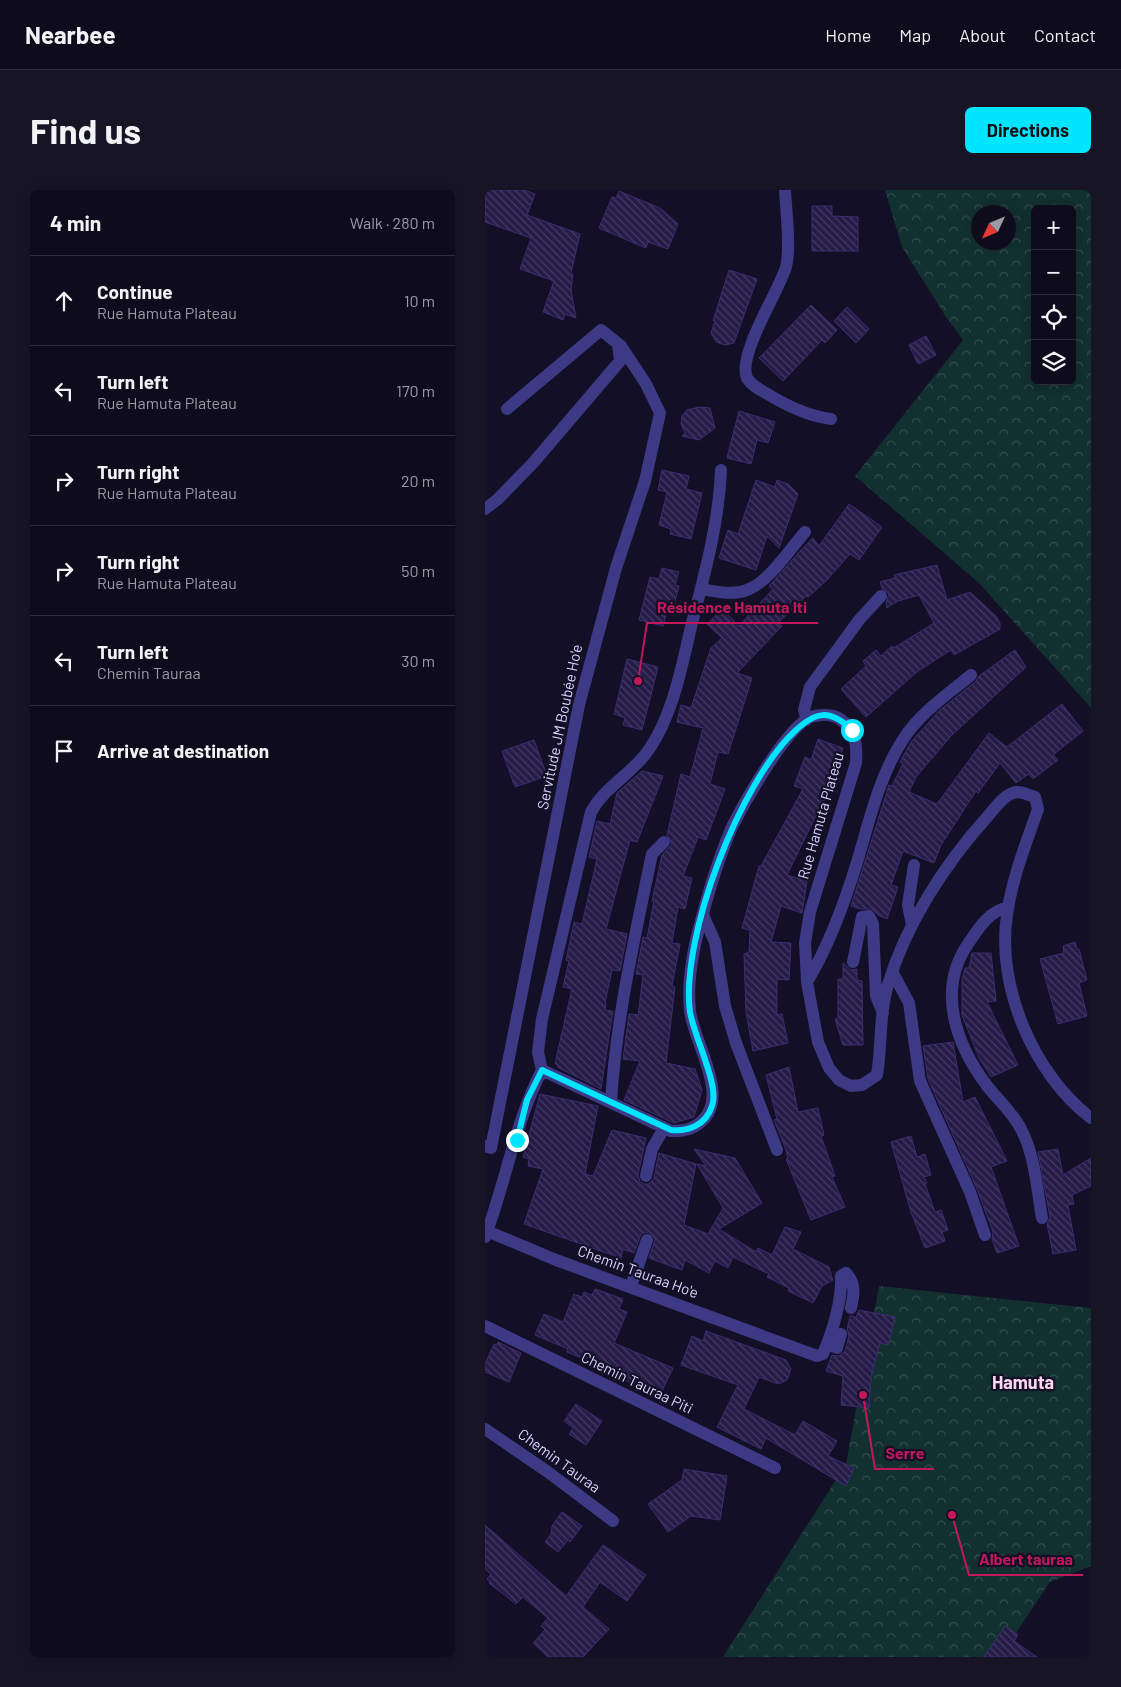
<!DOCTYPE html>
<meta charset="utf-8">
<style>
body{margin:0;font-family:Barlow,sans-serif;background:#171425;color:#f1f3f6}
.controls{position:absolute;right:15px;top:15px;display:grid;overflow:hidden;border-radius:8px;box-shadow:0 2px 12px #0003}
.controls button{width:45px;height:45px;display:grid;place-items:center;padding:0;border:0;border-bottom:1px solid #2e2b3b;background:#0e0b1c;color:#f1f3f6;font:25px sans-serif}
.compass{position:absolute;left:486px;top:15px;width:45px;height:45px;border-radius:50%;background:#0e0b1c;box-shadow:0 2px 12px #0003;rotate:226deg}
.stop{position:absolute;width:15px;height:15px;margin:-11px;border:4px solid #00e5ff;border-radius:50%;background:#fff}
.stop.end{background:#00e5ff;border-color:#fff;box-shadow:0 1px 5px #0008}
.list{margin:0;padding:0;list-style:none}
h2{display:flex;justify-content:space-between;align-items:center;height:65px;margin:0;padding:0 20px;font-size:21px}
h2 small{font-size:16px;font-weight:400;color:#9b9ba3}
.list li{display:grid;grid-template-columns:32px 1fr auto;gap:15px;align-items:center;box-sizing:border-box;height:90px;padding:0 20px;border-top:1px solid #2e2b3b}
.list b{display:block;font-size:19px;white-space:nowrap}
.list p{margin:0;font-size:16px;white-space:nowrap;color:#9b9ba3}
.list em{font-size:16px;font-style:normal;color:#9b9ba3}
.icon{flex:none;width:28px;height:28px;fill:none;stroke:currentColor;stroke-width:2;stroke-linecap:round;stroke-linejoin:round}
.map{position:relative;flex:none;width:606px;height:1467px;overflow:hidden;border-radius:8px}
header{display:flex;align-items:center;gap:30px;box-sizing:border-box;height:70px;padding:0 25px;background:#0e0b1c;border-bottom:1px solid #2e2b3b}
header strong{font-size:24px}
nav{display:flex;gap:28px;margin-inline-start:auto;font-size:18px}
.intro{display:flex;align-items:center;justify-content:space-between;box-sizing:border-box;height:120px;padding:0 30px}
h1{margin:0;font-size:35px}
.button{padding:12px 22px;border-radius:8px;background:#00e5ff;color:#111;font-size:18px;font-weight:700}
main{display:flex;gap:30px;padding:0 30px}
aside{flex:1;background:#0e0b1c;border-radius:8px;box-shadow:0 2px 12px #0003}
.map>svg:first-child{display:block}
.forest{fill:url(#forest-crowns);fill-rule:evenodd}
.building{fill:url(#building-back-hatch);stroke:#3b2d73}
.lines{fill:none;stroke-linecap:round;stroke-linejoin:round}
.street{stroke:#3d3a85;stroke-width:12}
.route{stroke:#00e5ff;stroke-width:6}
.labels{text-anchor:middle;stroke-width:4.5;stroke-linejoin:round;paint-order:stroke}
.street-label{font-size:15px;fill:#d9d4ff;stroke:#130f26}
.quarter-label{font-size:18px;font-weight:bold;fill:#ffd6f0;stroke:#130f26}
.leader{fill:none;stroke:#c2185b;stroke-width:2}
.callout-dot{fill:#c2185b;stroke:#130f26;stroke-width:2}
.callout-label{font-size:16px;text-anchor:middle;font-weight:bold;fill:#c2185b;stroke:#130f26;stroke-width:4.5;stroke-linejoin:round;paint-order:stroke}
</style>
<header>
<strong>Nearbee</strong>
<nav><a>Home</a><a>Map</a><a>About</a><a>Contact</a></nav>
</header>
<div class="intro"><h1>Find us</h1><a class="button">Directions</a></div>
<main>
<aside>
<h2>4 min<small>Walk · 280 m</small></h2>
<ul class="list">
<li><svg class="icon" aria-label="ahead" viewBox="0 0 24 24"><path d="M12 20V5M6 11l6-6 6 6"/></svg><div><b>Continue</b><p>Rue Hamuta Plateau</p></div><em>10 m</em></li>
<li><svg class="icon" aria-label="left" viewBox="0 0 24 24"><path d="M17 20v-9H6M10 6l-5 5 5 5"/></svg><div><b>Turn left</b><p>Rue Hamuta Plateau</p></div><em>170 m</em></li>
<li><svg class="icon" aria-label="right" viewBox="0 0 24 24"><path d="M7 20v-9h11M14 6l5 5-5 5"/></svg><div><b>Turn right</b><p>Rue Hamuta Plateau</p></div><em>20 m</em></li>
<li><svg class="icon" aria-label="right" viewBox="0 0 24 24"><path d="M7 20v-9h11M14 6l5 5-5 5"/></svg><div><b>Turn right</b><p>Rue Hamuta Plateau</p></div><em>50 m</em></li>
<li><svg class="icon" aria-label="left" viewBox="0 0 24 24"><path d="M17 20v-9H6M10 6l-5 5 5 5"/></svg><div><b>Turn left</b><p>Chemin Tauraa</p></div><em>30 m</em></li>
<li><svg class="icon" aria-label="arrive" viewBox="0 0 24 24"><path d="M6 21V4h12l-3 4 3 4H6"/></svg><div><b>Arrive at destination</b></div></li>
</ul>
</aside>
<div class="map">
<svg width="606" height="1467" viewBox="0 0 606 1467">
<defs>
<pattern id="forest-crowns" width="20" height="18" patternUnits="userSpaceOnUse" patternTransform="scale(1.25)"><rect width="20" height="18" fill="#12302f"/><path d="M2 6a3 3 0 1 1 6 0M12 15a3 3 0 1 1 6 0" fill="none" stroke="#344d4e"/></pattern>
<pattern id="building-back-hatch" width="6" height="6" patternUnits="userSpaceOnUse" patternTransform="scale(1.25)"><rect width="6" height="6" fill="#241b47"/><path d="M-1 5l2 2M0 0l6 6M5-1l2 2" fill="none" stroke="#433b63"/></pattern>
</defs>
<rect width="100%" height="100%" fill="#130f26"/>
<path class="forest" d="M400 0H606V518L494 393 370 286 478 150 461 127 417 57ZM550 19H587V191H550ZM493 22H524V52H493Z
M394 1096 606 1118V1376L565 1392 515 1467H238L361 1274Z"/>
<path class="building" d="M0 0H39L50 4 42 25 95 44 86 83 88 84 86 100 91 128 80 124 78 130 58 122 69 91 35 79 46 48 0 32Z
M134 1 175 18 193 34 183 59 163 52 161 58 114 38 127 7 131 8Z
M327 16H347V26L373 27V61H327Z
M244 80 272 89 249 153 240 155 231 152 226 143 230 131H228Z
M326 115 352 140 340 153 337 150 298 191 274 168Z
M362 117 384 139 371 153 349 131Z
M441 146 451 165 433 174 424 155Z
M214 217 225 218 230 238 214 250 197 246 200 243 196 234 197 226 202 220Z
M254 221 290 232 283 253 272 250 266 274 242 268Z
M177 280 204 286 201 299 217 303 206 349 185 344 186 339 174 335 182 302 173 300Z
M271 290 290 297 292 290 303 294 313 304 294 358 282 346 271 380 234 368 243 340 253 344Z
M364 314 397 337 374 370 365 364 341 391 323 407 321 406 293 433 297 436 252 483 267 488 243 564 233 562 225 594 240 599 221 650 213 647 198 686 207 688 200 719 193 717 187 753 195 754 187 796 190 797 181 873 210 879 217 900 209 927 189 933 139 910 155 871 138 869 144 824 153 825 158 785 151 784 158 747 162 748 169 711H167L177 665 187 654 182 645 196 584 205 587 218 538 192 532 196 515 206 518 226 458 237 448 222 434 237 419 254 436 288 399 284 396 316 360 328 348 334 356Z
M452 375 462 410 485 402 511 426 515 433V439L469 465 466 460 433 481 381 527 356 499 381 476 378 471 391 460 396 466 407 456 409 458 449 433 434 405 413 411 402 418 401 413 404 404 397 398 395 392 410 388 409 385Z
M177 378 194 382 190 395 194 396 187 423 182 421 178 436 154 430 165 387 174 389Z
M530 460 541 477 466 546 431 587 424 602 452 614 504 543 522 557 577 514 598 541 568 565 573 570 548 589 544 584 531 593 515 573 493 603 491 601 456 655 449 673 418 661 406 695 413 697 402 729 393 725 387 719H375L366 716 404 595 407 596 418 574 415 572 426 552 455 520 491 491 494 486Z
M142 469 173 477 157 540 138 535 140 528 129 524Z
M333 549 358 558 344 599 302 685 322 691 317 723 296 716 286 752 306 753 304 790 292 789V825L297 824 303 853 268 861 261 822 259 764 264 762 265 740 257 738 274 676H276L318 599 309 596 320 567 326 570Z
M49 550 62 586 30 597 17 561Z
M157 581 178 586 152 652 145 650 121 739 142 744 135 781 127 780 120 813 121 814 120 820 128 821 116 899 74 878 70 873 87 799 78 797 84 771 81 770 89 732 97 734 112 669 104 667 112 631 125 634 132 603Z
M590 752 592 759H594L602 790 594 793 602 826 573 834 555 769 579 763 578 756Z
M487 763H506L511 811 502 812 533 875 506 887 494 868 477 825V790L480 778H484Z
M358 773 366 780 372 779V790L377 791 378 855H358L350 829H353V789H358Z
M468 852 478 912 490 907 522 971 506 977 534 1056 512 1063 507 1049 508 1042 492 999 443 889 438 856Z
M304 877 313 922 333 918 339 945 336 946 350 986 347 987 360 1017 326 1030 301 969H303L300 957 289 930 292 929 281 885Z
M55 904 113 916 100 984 108 986 127 940 161 948 153 985 155 992 159 994H164L169 988 174 963 211 974 199 1035 223 1044 238 1018 212 974 221 976 209 959 250 968 277 1013 234 1039 271 1062 273 1058 287 1065 300 1037 316 1042 308 1059 344 1077 348 1090 337 1096 328 1113 303 1101 304 1098 282 1087 284 1084 248 1067 243 1078 230 1071 224 1083 200 1070 197 1080 164 1068 170 1049 164 1042 156 1044 149 1063 138 1059 136 1068 39 1034 58 979 43 976 44 969 38 967Z
M426 946 432 967 440 964 446 985 439 987 442 993 440 994 450 1022 456 1020 463 1040 457 1042 460 1051 440 1058 426 1022 406 952Z
M573 959 578 985 606 968V996L587 1005 589 1014 583 1015 591 1060 568 1064 562 1034 565 1027 553 962Z
M110 1099 138 1109 134 1119 142 1122 129 1153 188 1178 175 1205 114 1179 116 1176 82 1162 83 1159 50 1145 59 1124 78 1132 89 1104 97 1107 99 1102 107 1105Z
M374 1120 410 1127 403 1155 395 1153 386 1187 384 1218 356 1215 358 1186 341 1181 347 1165 354 1166 360 1161 364 1146 362 1139 365 1126H369L370 1129Z
M221 1141 301 1170 306 1179 302 1190 293 1194 274 1187 259 1219 310 1245 318 1231 352 1251 343 1266 369 1278 361 1296 281 1248 276 1259 232 1237 253 1195 196 1175 207 1146 218 1151Z
M13 1152 36 1163 24 1192 0 1182V1174L9 1154 12 1155Z
M91 1214 117 1231 101 1255 84 1244 88 1238 79 1231Z
M199 1279 242 1286 235 1330 206 1326 183 1342 163 1314 197 1290Z
M77 1322 97 1336 85 1352 83 1350 73 1362 60 1352 66 1344 67 1336Z
M0 1335 81 1406 118 1355 161 1385 142 1411 115 1392 98 1417 124 1439 98 1467H63L48 1453 60 1440 56 1436 63 1428 38 1407 31 1414 4 1393 5 1392 2 1389 6 1384 0 1379Z
M520 1436 533 1445 529 1451 552 1467H499Z"/>
<g class="lines">
<path class="street" d="M300 0C301 20 306 59 301 77 294 101 252 165 262 188 267 197 278 201 286 206 306 218 324 226 346 229
M236 280C234 332 220 383 207 433 197 474 189 522 165 558 149 583 121 595 106 622L57 829 53 862 57 880 186 941C198 941 207 940 217 931 245 906 209 853 205 821 202 791 208 759 216 731 224 700 234 667 247 637 259 613 302 536 326 527 334 524 348 524 355 529 371 540 372 555 371 573L325 722 320 753 322 792 333 852 344 878 354 890 366 896 377 895 392 885C397 856 394 826 402 798 420 735 459 675 503 626 509 619 518 606 528 603 535 600 543 605 550 607L553 619C541 654 527 688 522 725 511 796 549 885 606 928
M0 319 13 309 48 273 135 171 133 154
M216 399C230 401 248 406 262 400 284 392 305 359 320 342
M322 530 319 520 325 497 374 430 396 406
M523 717C505 721 495 736 485 751 450 799 471 855 503 897 514 911 528 923 536 939 550 965 552 1000 557 1028
M218 725 230 752 240 816 251 853 292 960
M427 735 423 715 429 675
M368 772 377 727 384 726 388 734 391 806 398 823
M408 783 424 813 435 891 485 1002 500 1045
M322 792C345 754 360 712 373 669 385 628 395 584 419 548 435 523 463 504 486 485
M126 912C131 828 150 746 167 664L179 652
M0 956 6 958 94 515 131 378 160 291 175 223 161 194 136 156 116 140 22 219
M161 986 167 959 179 938
M2 1041 71 1070 332 1166 338 1164C348 1140 357 1113 356 1086L361 1083C371 1093 369 1105 366 1118
M0 1047C21 992 30 932 57 880
M146 1096 162 1050
M0 1136 290 1278
M342 1154 352 1158 356 1144
M0 1239 63 1282 128 1331"/>
</g>
<g class="lines">
<path class="route" d="M32 950 42 910 57 880 186 940C203 942 221 935 227 916 235 896 209 847 205 822 195 748 255 592 310 541 331 521 345 519 367 540"/>
</g>
<g class="labels">
<g class="street-label">
<text transform="translate(75 537) rotate(-78)" y="5">Servitude JM Boubée Ho'e</text>
<text transform="translate(336 626) rotate(-74)" y="5">Rue Hamuta Plateau</text>
<text transform="translate(153 1082) rotate(20)" y="5">Chemin Tauraa Ho'e</text>
<text transform="translate(152 1193) rotate(26)" y="5">Chemin Tauraa Piti</text>
<text transform="translate(74 1271) rotate(36)" y="5">Chemin Tauraa</text>
</g>
<g class="quarter-label">
<text x="538" y="1199">Hamuta</text>
</g>
</g>
<path class="leader" d="M153 491L162 433H333M378 1205L390 1279H449M467 1325L484 1385H598"/>
<g class="callout-dot">
<circle cx="153" cy="491" r="5"/>
<circle cx="378" cy="1205" r="5"/>
<circle cx="467" cy="1325" r="5"/>
</g>
<g class="callout-label">
<text x="247" y="423">Résidence Hamuta Iti</text>
<text x="420" y="1269">Serre</text>
<text x="541" y="1375">Albert tauraa</text>
</g>
</svg>
<div class="controls">
<button>+</button>
<button>−</button>
<button><svg class="icon" aria-label="locate" viewBox="0 0 24 24"><circle cx="12" cy="12" r="6"/><path d="M12 2v4M12 18v4M2 12h4M18 12h4"/></svg></button>
<button><svg class="icon" aria-label="layers" viewBox="0 0 24 24"><path d="M12 4l9 5-9 5-9-5zM3 14l9 5 9-5"/></svg></button>
</div>
<svg class="compass" viewBox="-18 -18 36 36"><path d="M0-13l5 13h-10z" fill="#e53935"/><path d="M0 13l5-13h-10z" fill="#9b9ba3"/></svg>
<div class="stop" style="left:367px;top:540px"></div>
<div class="stop end" style="left:32px;top:950px"></div>
</div>
</main>
